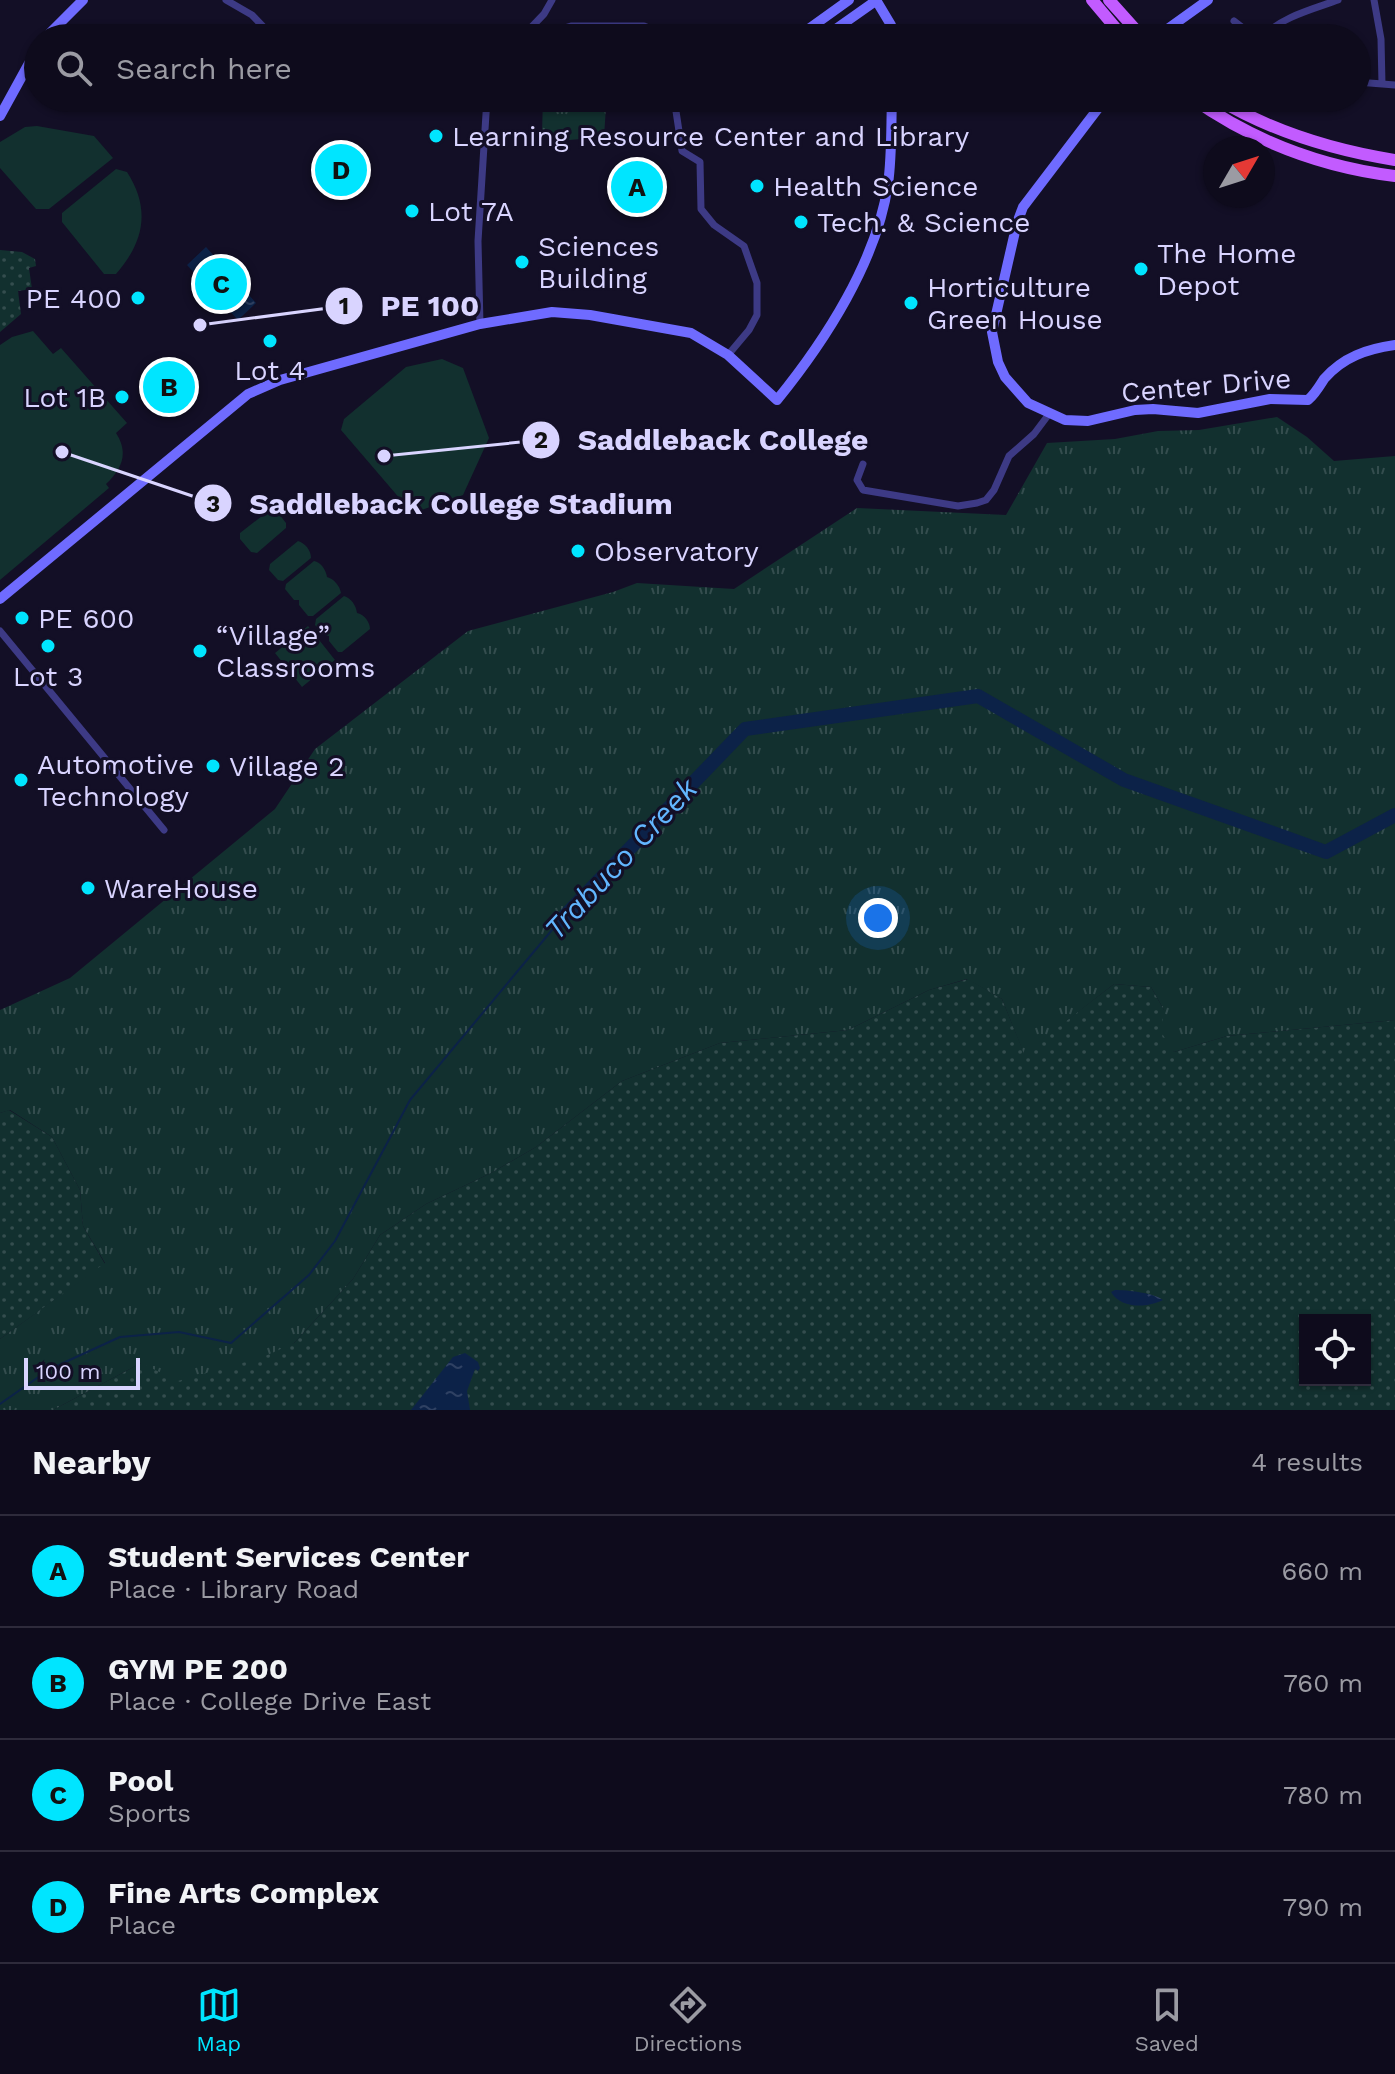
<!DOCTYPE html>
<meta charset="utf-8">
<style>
body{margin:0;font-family:"Work Sans",sans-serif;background:#1c1929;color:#f1f3f6}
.controls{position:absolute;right:24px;bottom:24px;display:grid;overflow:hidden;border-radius:0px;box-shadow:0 2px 6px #0004}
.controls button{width:72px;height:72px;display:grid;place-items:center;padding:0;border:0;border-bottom:2px solid #2e2b3b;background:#0e0b1c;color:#f1f3f6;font:40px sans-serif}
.compass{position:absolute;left:1203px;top:136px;width:72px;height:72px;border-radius:50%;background:#0e0b1c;box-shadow:0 2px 6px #0004;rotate:51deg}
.scale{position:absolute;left:24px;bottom:20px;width:116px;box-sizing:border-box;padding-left:8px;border:4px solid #d9d4ff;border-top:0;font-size:22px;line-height:28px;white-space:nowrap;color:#d9d4ff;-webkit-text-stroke:6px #130f26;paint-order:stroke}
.you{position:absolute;left:878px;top:918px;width:28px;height:28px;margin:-20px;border:6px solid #fff;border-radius:50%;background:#1a73e8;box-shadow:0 0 0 12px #1a73e833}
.badge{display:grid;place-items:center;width:52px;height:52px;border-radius:50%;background:#00e5ff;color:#111;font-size:26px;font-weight:700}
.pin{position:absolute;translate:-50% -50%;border:4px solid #fff;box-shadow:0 2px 8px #0006}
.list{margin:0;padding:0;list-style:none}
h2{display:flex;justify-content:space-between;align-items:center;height:104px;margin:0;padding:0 32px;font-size:34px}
h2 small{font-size:26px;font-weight:400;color:#9b9ba3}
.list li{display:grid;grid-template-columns:52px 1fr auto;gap:24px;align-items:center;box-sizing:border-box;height:112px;padding:0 32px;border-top:2px solid #2e2b3b}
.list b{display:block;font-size:30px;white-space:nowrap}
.list p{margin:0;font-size:26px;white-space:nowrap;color:#9b9ba3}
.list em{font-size:26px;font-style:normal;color:#9b9ba3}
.icon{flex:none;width:44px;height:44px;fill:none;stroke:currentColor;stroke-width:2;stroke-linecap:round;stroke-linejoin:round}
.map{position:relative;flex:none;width:1395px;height:1410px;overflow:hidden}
.search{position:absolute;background:#0e0b1c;box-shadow:0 2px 6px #0004;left:24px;right:24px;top:24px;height:88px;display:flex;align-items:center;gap:20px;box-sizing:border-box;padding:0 28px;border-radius:44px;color:#9b9ba3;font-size:30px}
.sheet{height:552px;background:#0e0b1c}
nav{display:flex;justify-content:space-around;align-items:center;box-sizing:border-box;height:112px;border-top:2px solid #2e2b3b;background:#0e0b1c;font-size:22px;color:#9b9ba3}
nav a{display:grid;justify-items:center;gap:4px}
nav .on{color:#00e5ff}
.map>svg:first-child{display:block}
.grass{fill:url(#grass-dots);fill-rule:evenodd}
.park{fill:url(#park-tufts)}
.pitch{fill:#12302f}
.water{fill:url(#water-ripples)}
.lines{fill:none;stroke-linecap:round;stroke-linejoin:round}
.stream{stroke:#0c2248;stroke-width:2}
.river{stroke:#0c2248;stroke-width:14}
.street{stroke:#3d3a85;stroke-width:7}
.secondary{stroke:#6f6bff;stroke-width:10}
.primary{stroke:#c25bff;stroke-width:12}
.poi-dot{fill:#00e5ff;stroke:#130f26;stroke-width:3}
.labels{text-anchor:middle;stroke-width:6;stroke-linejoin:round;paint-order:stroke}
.poi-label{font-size:28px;fill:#d9d4ff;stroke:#130f26;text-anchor:start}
.street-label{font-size:28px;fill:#d9d4ff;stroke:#130f26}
.water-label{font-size:30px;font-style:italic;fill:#62b6ff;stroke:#130f26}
.leader{fill:none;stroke:#d9d4ff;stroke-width:3}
.callout-dot{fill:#d9d4ff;stroke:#130f26;stroke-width:3}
.mark-label{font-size:24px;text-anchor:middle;font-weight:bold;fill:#111}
.callout-label{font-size:30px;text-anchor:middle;font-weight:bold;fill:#d9d4ff;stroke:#130f26;stroke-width:6;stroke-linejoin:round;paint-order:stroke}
</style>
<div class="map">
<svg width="1395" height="1410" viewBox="0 0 1395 1410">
<defs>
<pattern id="grass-dots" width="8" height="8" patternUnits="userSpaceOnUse" patternTransform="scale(2)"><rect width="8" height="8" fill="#12302f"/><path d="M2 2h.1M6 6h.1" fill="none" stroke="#344d4e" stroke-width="1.8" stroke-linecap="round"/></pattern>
<pattern id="park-tufts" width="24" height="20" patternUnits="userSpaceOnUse" patternTransform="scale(2)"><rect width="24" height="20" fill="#12302f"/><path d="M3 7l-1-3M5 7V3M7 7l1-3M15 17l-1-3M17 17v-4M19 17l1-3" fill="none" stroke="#344d4e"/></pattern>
<pattern id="water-ripples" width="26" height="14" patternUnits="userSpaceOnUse" patternTransform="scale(2)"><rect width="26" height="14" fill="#0c2248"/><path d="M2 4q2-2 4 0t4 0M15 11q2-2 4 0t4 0" fill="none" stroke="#2f4163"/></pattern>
</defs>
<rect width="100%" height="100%" fill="#130f26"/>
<path class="grass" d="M0 250 22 252 35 259 36 266 29 268 32 289 18 291 21 314 0 332Z
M968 979 1002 999 1024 1053 1114 984 1151 987 1164 1010 1174 1052 1227 1036 1395 1020V1410H53L141 1363 294 1343 353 1279 380 1235 426 1204 491 1173 536 1147 622 1081 720 1043 848 1030 929 990ZM1305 1320H1365V1380H1305Z
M9 1110 52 1137 80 1190 83 1226 105 1264 0 1339V1113Z"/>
<path class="park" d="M543 98H590V104L606 106 604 137 569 140 542 134Z
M1277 417 1307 437 1334 461 1395 456V1020L1227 1036 1174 1052 1161 1032 1164 1010 1151 987 1114 984 1024 1054 1002 999 967 979 929 990 848 1030 720 1043 622 1081 536 1147 491 1173 426 1204 380 1235 353 1279 294 1343 263 1357 178 1381 141 1363 53 1410H0V1339L105 1263 83 1226 80 1190 52 1137 10 1110 0 1113V1010L70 978 275 809 315 749 468 631 613 592 637 583 734 589 857 508 1006 515 1047 443 1115 439 1158 431 1199 430Z"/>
<path class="pitch" d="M37 126 94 136 113 158 49 209H36L0 168V142L25 127Z
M116 169 127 172C151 209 144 242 116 274H104L62 222V213Z
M33 331 53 354 61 348 127 423 116 433C129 453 122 469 106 484L109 488 0 580V345L12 337Z
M442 359 463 368 489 438 463 495 419 511 407 507 341 430 344 419 406 367Z
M271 509H275L286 523V528L257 553 251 552 240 539V533Z
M298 541C305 543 311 550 311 558L283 581 278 580 269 570 270 564Z
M314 561C321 562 326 570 327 577 334 579 340 586 341 593L313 616H308L299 605V600H294L285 589 286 584Z
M344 596C351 598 356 605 357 613 364 614 370 622 370 629L342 652H338L329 641V636L324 635 315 625 316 619Z
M308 626 335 660 302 687 275 653Z"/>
<path class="water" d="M206 247 256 303 238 320 187 265Z
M1115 1290C1128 1290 1154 1293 1163 1300 1147 1308 1121 1309 1111 1292Z
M465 1353 478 1362 480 1368 478 1371 475 1369 467 1391 470 1410H411L453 1357Z"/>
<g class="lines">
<path class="stream" d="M0 1404 50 1369 120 1337 179 1332 231 1343 309 1275 335 1241 410 1100 557 924"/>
<path class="river" d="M557 924 745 729 978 696 1124 780 1326 852 1395 815"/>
<path class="street" d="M226 0 252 15 274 38
M1374 0 1381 39 1382 84
M1234 21 1256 38
M521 38 544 14 552 0
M531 38 571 26H644L653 30 659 38
M1262 38C1280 17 1313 9 1338 0
M1357 82 1395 85
M674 98 682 151 700 162 701 209 714 225 744 246 757 283V315L749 330 728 355
M480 324 478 241 487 98
M863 464 857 480 863 490 958 506 977 503 986 500 994 490 1009 456 1034 434 1049 414
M0 631 164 830"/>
<path class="secondary" d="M876 0 891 25 894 38
M45 38 83 0
M796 38 849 0
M823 38 877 0
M1155 38 1208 0
M1106 98 1023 207 1017 223 992 332 998 362 1005 377 1028 403 1065 420 1088 421 1135 410 1153 409 1198 413 1270 399 1308 400C1315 394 1319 387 1324 379 1343 357 1367 349 1395 345
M0 116 38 47
M0 599 248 394 280 380 480 324 552 312 590 315 691 333 728 355 777 400C825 341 877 261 888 184 892 156 891 126 892 98"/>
<path class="primary" d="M1092 0 1124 38
M1109 0 1143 38
M1192 98C1253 141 1321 167 1395 176
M1216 98C1271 131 1332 150 1395 160"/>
</g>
<g class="poi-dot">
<circle cx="436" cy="136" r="8"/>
<circle cx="757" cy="186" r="8"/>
<circle cx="412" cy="211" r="8"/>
<circle cx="801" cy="222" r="8"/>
<circle cx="522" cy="262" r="8"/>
<circle cx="1141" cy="269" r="8"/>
<circle cx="138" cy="298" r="8"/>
<circle cx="911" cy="303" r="8"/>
<circle cx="270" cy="341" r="8"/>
<circle cx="122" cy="397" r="8"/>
<circle cx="578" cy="551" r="8"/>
<circle cx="22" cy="618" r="8"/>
<circle cx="48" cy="646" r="8"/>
<circle cx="200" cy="651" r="8"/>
<circle cx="213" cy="766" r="8"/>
<circle cx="21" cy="780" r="8"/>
<circle cx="88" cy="888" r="8"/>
</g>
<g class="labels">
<g class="poi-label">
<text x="452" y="146">Learning Resource Center and Library</text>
<text x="773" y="196">Health Science</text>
<text x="428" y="221">Lot 7A</text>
<text x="817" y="232">Tech. &amp; Science</text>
<text x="538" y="256">Sciences<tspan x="538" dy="32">Building</tspan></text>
<text x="1157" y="263">The Home<tspan x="1157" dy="32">Depot</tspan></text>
<text x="927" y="297">Horticulture<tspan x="927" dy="32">Green House</tspan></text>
<text x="122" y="308" text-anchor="end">PE 400</text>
<text x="270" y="380" text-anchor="middle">Lot 4</text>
<text x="106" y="407" text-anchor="end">Lot 1B</text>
<text x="594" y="561">Observatory</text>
<text x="38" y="628">PE 600</text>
<text x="216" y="645">“Village”<tspan x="216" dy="32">Classrooms</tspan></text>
<text x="48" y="686" text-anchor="middle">Lot 3</text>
<text x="37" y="774">Automotive<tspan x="37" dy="32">Technology</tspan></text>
<text x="229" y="776">Village 2</text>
<text x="104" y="898">WareHouse</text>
</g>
<g class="street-label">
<text transform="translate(1206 385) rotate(-5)" y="10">Center Drive</text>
</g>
<g class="water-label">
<text transform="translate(621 859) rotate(-47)" y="10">Trabuco Creek</text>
</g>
</g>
<path class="leader" d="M200 325L344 306M384 456L541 440M62 452L213 503"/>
<g class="callout-dot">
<circle cx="200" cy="325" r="8"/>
<circle cx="384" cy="456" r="8"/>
<circle cx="62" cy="452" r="8"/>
<circle cx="344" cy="306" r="20"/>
<circle cx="541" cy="440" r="20"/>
<circle cx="213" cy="503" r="20"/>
</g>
<g class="mark-label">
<text x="344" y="314">1</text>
<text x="541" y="448">2</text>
<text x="213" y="512">3</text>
</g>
<g class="callout-label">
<text x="430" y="316">PE 100</text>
<text x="723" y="450">Saddleback College</text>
<text x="461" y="514">Saddleback College Stadium</text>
</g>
</svg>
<div class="controls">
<button><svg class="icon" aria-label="locate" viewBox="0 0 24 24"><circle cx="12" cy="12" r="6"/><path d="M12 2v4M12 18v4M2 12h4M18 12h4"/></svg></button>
</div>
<svg class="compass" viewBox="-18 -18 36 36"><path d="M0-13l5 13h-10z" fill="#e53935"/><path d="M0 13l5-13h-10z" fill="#9b9ba3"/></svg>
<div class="scale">100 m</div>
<div class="you"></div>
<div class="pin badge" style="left:637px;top:187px">A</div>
<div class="pin badge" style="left:169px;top:387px">B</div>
<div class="pin badge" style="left:221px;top:284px">C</div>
<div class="pin badge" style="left:341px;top:170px">D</div>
<div class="search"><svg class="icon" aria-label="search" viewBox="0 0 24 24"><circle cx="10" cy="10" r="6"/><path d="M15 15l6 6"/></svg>Search here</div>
</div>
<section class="sheet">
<h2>Nearby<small>4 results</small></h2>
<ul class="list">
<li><span class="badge">A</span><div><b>Student Services Center</b><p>Place · Library Road</p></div><em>660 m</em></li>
<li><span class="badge">B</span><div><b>GYM PE 200</b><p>Place · College Drive East</p></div><em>760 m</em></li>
<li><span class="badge">C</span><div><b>Pool</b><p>Sports</p></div><em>780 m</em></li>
<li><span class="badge">D</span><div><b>Fine Arts Complex</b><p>Place</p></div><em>790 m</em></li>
</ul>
</section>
<nav>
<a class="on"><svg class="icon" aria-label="map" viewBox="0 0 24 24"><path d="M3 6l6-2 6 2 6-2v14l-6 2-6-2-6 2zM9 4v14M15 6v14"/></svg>Map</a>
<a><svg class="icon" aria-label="directions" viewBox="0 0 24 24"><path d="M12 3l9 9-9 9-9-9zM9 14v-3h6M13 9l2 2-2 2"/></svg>Directions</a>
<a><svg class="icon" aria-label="saved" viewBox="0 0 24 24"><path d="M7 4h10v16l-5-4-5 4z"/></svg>Saved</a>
</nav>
